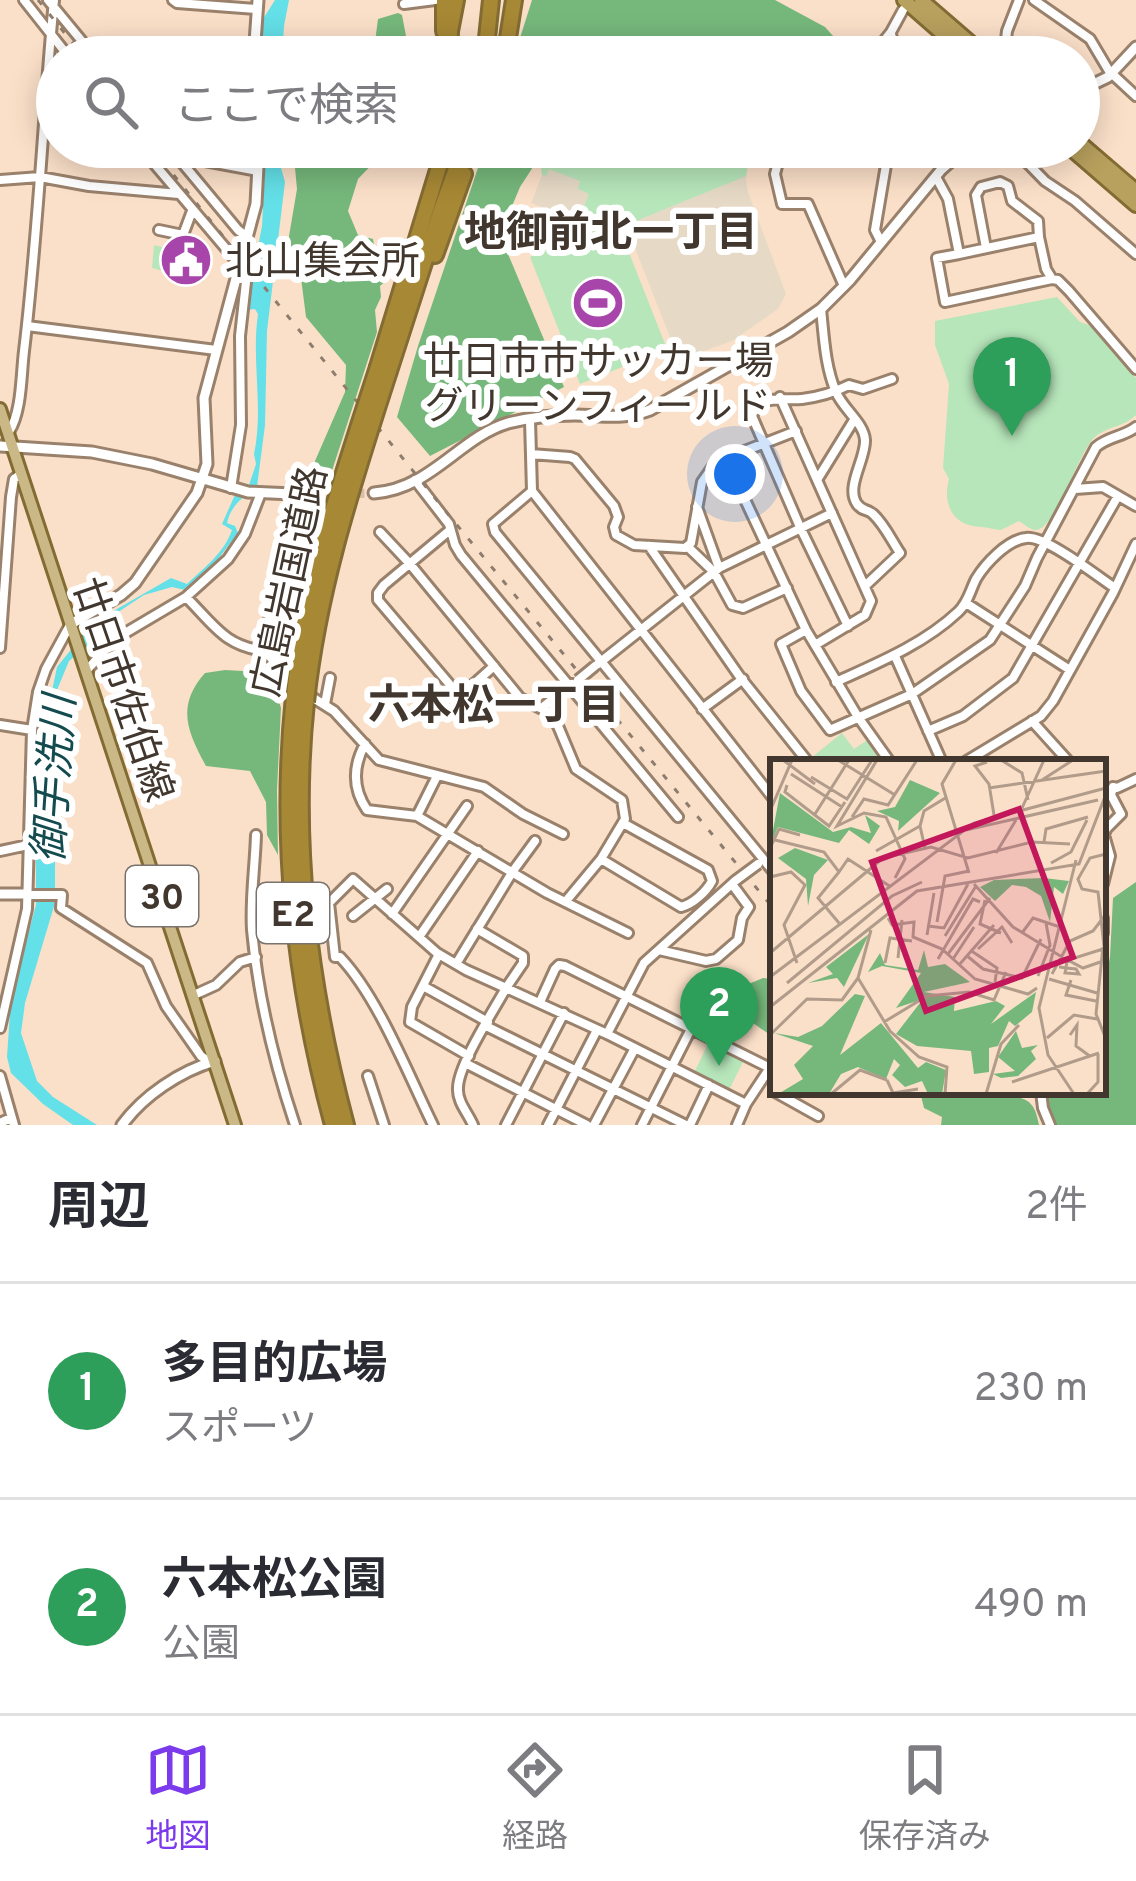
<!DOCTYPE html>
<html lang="ja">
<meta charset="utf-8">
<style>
body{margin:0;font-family:Overpass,"Noto Sans JP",sans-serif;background:#f2f2f3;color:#2b2b33}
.you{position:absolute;left:735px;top:474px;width:42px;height:42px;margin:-30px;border:9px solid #fff;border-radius:50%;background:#1a73e8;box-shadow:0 0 0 18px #1a73e833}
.badge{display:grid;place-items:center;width:78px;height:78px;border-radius:50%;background:#7c3aed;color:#fff;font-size:39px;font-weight:700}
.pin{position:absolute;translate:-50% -99px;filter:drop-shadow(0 3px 6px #0008)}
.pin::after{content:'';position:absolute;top:63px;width:42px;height:36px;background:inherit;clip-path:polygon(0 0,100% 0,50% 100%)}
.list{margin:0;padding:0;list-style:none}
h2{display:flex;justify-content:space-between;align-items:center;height:156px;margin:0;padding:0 48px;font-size:51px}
h2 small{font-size:39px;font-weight:400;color:#7c7c81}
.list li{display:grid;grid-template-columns:78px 1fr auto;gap:36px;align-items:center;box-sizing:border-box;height:216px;padding:0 48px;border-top:3px solid #e1e1e2}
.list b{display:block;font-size:45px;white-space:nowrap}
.list p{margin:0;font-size:39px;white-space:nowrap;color:#7c7c81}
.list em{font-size:39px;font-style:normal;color:#7c7c81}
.icon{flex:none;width:66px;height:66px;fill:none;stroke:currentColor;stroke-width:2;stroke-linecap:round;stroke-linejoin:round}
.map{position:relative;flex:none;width:1136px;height:1125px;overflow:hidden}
.search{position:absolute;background:#fff;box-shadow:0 6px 30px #0003;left:36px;right:36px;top:36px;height:132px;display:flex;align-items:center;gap:30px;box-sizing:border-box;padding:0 42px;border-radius:66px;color:#7c7c81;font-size:45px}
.sheet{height:588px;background:#fff}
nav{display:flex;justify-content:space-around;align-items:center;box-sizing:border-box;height:168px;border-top:3px solid #e1e1e2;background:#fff;font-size:33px;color:#7c7c81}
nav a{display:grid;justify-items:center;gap:6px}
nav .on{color:#7c3aed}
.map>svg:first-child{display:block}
.education{fill:#e6dac6}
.green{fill:#b7e6ba}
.forest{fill:#76b87c}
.water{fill:#64e0e8}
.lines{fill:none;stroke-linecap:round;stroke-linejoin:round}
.tertiary-tunnel{stroke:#d6beaa;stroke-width:9;stroke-dasharray:9 4.5;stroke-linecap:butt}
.minor-casing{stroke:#99816c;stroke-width:14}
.tertiary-casing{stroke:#99816c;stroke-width:15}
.primary-casing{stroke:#836c33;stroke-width:16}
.trunk-casing{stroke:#836c33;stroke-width:18}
.motorway-casing{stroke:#836c33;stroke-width:20}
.minor{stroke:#fff;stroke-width:8}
.tertiary{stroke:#fff;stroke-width:9}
.primary{stroke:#cab886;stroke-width:10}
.trunk{stroke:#b8a05e;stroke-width:12}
.motorway{stroke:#a78835;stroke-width:14}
.rail{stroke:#8e7d6e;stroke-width:3;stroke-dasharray:6 12;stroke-linecap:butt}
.minor-bridge-casing{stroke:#99816c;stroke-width:14;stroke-linecap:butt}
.motorway-bridge-casing{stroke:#836c33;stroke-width:20;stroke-linecap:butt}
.minor-bridge{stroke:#fff;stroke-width:8}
.motorway-bridge{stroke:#a78835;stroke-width:14}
.labels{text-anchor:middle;stroke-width:12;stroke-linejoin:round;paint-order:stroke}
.shield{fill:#fff;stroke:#7a736d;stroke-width:3}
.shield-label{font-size:36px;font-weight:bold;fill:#41372e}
.poi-label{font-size:39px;fill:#41372e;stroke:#fff;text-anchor:start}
.street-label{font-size:39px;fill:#41372e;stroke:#fff}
.neighbourhood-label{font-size:42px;font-weight:bold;fill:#41372e;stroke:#fff}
.water-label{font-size:42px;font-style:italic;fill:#144b4f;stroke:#fff}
.inset-road{fill:none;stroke:#b19c8b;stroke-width:3}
.view{fill:#c2185b;fill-opacity:0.15;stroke:#c2185b;stroke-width:6}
.inset-edge{fill:none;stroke:#41372e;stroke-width:6}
</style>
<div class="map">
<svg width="1136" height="1125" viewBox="0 0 1136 1125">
<rect width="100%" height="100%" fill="#fbe0c9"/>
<path class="education" d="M549 147H750L746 180 748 192 786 294 778 309 732 341 679 360 621 213 587 225 531 203 542 175 540 154Z"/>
<path class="green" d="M549 147H750L746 176 626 225 620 213 587 225 578 222 589 194 578 189 580 181 549 169 546 176 542 175 540 154Z
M617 222 667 349 580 384 530 257Z
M154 245 177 251 179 246 197 251 193 266 206 270 203 282 152 268Z
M1057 297 1080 322 1092 326 1136 378V415C1124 427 1108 426 1095 437 1078 451 1056 531 1035 530 1029 529 1024 524 1019 521 1017 522 1003 529 1001 530 994 530 988 527 981 527 953 526 942 505 949 479L943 468 949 384 935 345V321Z
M842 733 854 749 869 739 885 762H814L811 758Z
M709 1042 744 1060 729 1090 694 1073Z"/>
<path class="forest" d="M532 0H775L825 27 843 47 842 57H514Z
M398 13 402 15 410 57H341L362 55 375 42 378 19Z
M293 147H378L382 154 358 179 348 211 358 235 373 239 377 263 394 267 388 279 380 286 381 297 375 310 377 332 318 514 301 581 286 656 279 654 273 657C259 629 290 540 299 507L315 500 318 496 314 476 315 461 345 392 346 365 306 317 301 278 291 254 289 236 297 189Z
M485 147H546L520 187 500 235 564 387 430 456 397 417 418 346Z
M225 670 243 671 277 695 281 708 277 790 278 855 267 835 266 802 250 771 206 766C187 731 176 706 205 673Z
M1136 882V1125H1052L1043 1092H1103V993L1110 957 1113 898Z
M763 978 773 979V1037L727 1005 720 990 727 985 739 988Z
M920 1092H1000L1002 1094C1026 1099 1034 1098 1039 1125H941L942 1117 924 1108Z"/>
<path class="water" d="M275 0H289L284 26 282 57H262L263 19Z
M266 147H275L285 182 267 331 265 425 257 487C243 497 231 505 227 523L235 526 238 533 215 563 185 590 172 587 144 595 103 622 86 647 69 661 57 690 61 713 55 780V903L25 1003 21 1033 37 1081 53 1097 97 1125H73L43 1104 11 1073 7 1057 11 997 36 905V814L43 777V755L51 726 49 705 57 667 82 636 103 617 171 578 187 584C204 568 224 553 232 530L222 524 238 488 249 485 256 464 254 454C264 407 251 361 258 314L255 309 246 310 262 226Z"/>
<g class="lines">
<path class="tertiary-tunnel" d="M315 495 374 493"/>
<g class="minor-casing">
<path id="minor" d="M24 0 69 57
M48 0 95 57
M173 0 177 3 256 9
M1034 0 1090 39 1109 71 1136 96
M404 4 435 0
M891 34 897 57
M168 43 254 49
M871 57 891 32 903 10
M1004 57 1007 31 1019 0
M140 147 239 264
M169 147 238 230 247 237
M782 147 775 174 782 204H808L844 286
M1012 147 1045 181 1075 201 1136 254
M178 156 258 171
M936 177 948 199 959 254 1039 237 1046 269 1052 279 1058 280 1069 291 1136 369
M0 180 40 177 89 186 179 194
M159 230 183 235 192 211
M881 242 875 230 889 147
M986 248 976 195 981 187 1000 182 1008 186 1012 201 1038 221 1039 237
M959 254 937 258 945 302 1052 279
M821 309C824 337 825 366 836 392 843 409 864 423 865 440 866 459 845 487 857 504 863 512 866 508 873 514 884 524 892 541 900 553L865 586
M27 326 216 350
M780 397 871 601 865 615 815 645
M530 420 532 491 773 798
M9 432C22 411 21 376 24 351 38 235 43 117 54 0
M531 454 570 457 575 459 614 506 618 517 614 527 616 535 634 545 685 548 691 543 702 482 716 462 796 431
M725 457 806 630 858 717 890 762
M415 480 449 524 455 545 461 555 678 817
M817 480 854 420
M231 488 241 425 240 336 248 264 242 256
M1075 489 1103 487 1136 506
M532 491 493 524 495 532 773 871
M297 495 266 632V651L288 682 334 711 379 760 484 787 523 814 563 834
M697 507 719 568
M450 530 384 585 378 593V600L457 693 465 692 494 666
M380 532 410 564 520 698 550 713 558 726 576 769 622 800 625 819 601 859 566 901
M649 546 740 677 808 762
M688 547 714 572 732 605 743 608 787 588
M186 597C214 625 225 647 266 651
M966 603 1070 670
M848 626 800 527 752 416C759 393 783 401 802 399 818 397 835 392 849 385L863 389 892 379
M806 630 781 644 801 691 830 730 912 694 990 640 1025 586 1037 558 1096 447C1109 436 1123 437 1136 427
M0 648 11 497 14 479 21 474
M895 656 942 762
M598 664 719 568 832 513
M86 671 115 639 186 597 228 559 245 534 261 493
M836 682C878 663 924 644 958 612 968 603 970 591 976 579 985 564 1007 540 1026 538 1045 535 1097 576 1115 588
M325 704 330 678
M543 707 572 684
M702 709 743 679
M1032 721 1069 762
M0 725 32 730
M928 731 963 716 1013 678 1118 496
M365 744C353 766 352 788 367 810L417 816 547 893 628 933
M965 762 1041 716 1053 701 1113 593 1136 544
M417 816 437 776
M256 835C255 867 250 899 252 930 258 997 274 1062 295 1125
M0 851 28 845
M601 859 681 907C693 904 706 892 712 881L708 870 623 823
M1103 884 1110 856 1104 835 1106 829 1121 814 1111 795 1113 787 1117 788 1136 779
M28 895H62L61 908 147 963 166 1006 201 1056 209 1062
M392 914 467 806
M353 916 387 889
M1103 918V933
M419 937 478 851
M659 950 706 961 716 959 738 940 742 918 749 907 732 884
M439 954 412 1007 410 1022 469 1056
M456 964 513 871 535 841
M423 986 488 1022
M194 995 216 985 240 962 256 957
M540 1002 555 969 559 965 565 966 770 1068
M486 1026 686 1125
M0 1028 27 909 32 730 38 692 46 669 70 625
M607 1034 746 1104
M465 1063 587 1125
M0 1076 14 1125
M368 1076 384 1125
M775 1092 818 1116
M1041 1092 1043 1108 1050 1125
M0 1123 11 1118
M433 1125C408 1074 378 997 340 957H335L329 903 353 879 437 953 466 970 506 988 523 963V956L477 929
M473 1125C468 1113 457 1102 458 1088 458 1065 494 1010 506 988L607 1034 644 963 735 881
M506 1125 564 1013
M548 1125 597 1030
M594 1125 635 1048
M642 1125 691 1029 713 994
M690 1125 709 1085
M737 1125 746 1104 773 1063"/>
</g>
<g class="tertiary-casing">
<path id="tertiary" d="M254 57 258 0
M1079 91 1108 77 1136 47
M0 446 92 452 152 464 248 492 315 495
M374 493C431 489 460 437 508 423 528 418 554 415 575 415 602 415 624 420 650 410L788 332 821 309 850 280 941 170 967 147
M71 624 121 595 135 583 197 493 207 464 204 398 256 204 259 147
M0 894H27
M122 1125C143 1096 180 1071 215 1061"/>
</g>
<g class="primary-casing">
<path id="primary" d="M0 409 235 1125"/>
</g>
<g class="trunk-casing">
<path id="trunk" d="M904 0 969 57
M921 0 987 57
M1079 142 1136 191
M1069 147 1136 205"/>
</g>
<g class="motorway-casing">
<path id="motorway" d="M444 0V31
M449 57 450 31 456 0
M485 57 491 0
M505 57 514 0
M435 255 464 174
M378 367 445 147
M389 371 441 210 464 147
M294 696C279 841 295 985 333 1125
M306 702C291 845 309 987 346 1125"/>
</g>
<use href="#minor" class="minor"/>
<use href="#tertiary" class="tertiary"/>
<use href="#primary" class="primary"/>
<use href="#trunk" class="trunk"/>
<use href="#motorway" class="motorway"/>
<path class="rail" d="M38 0 84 57
M151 147 443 508 773 908"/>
<g class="minor-bridge-casing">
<path id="minor-bridge" d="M578 680 595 666
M735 881 758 864"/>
</g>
<g class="motorway-bridge-casing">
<path id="motorway-bridge" d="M294 696C305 583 343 475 378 367
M306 702C318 587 354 480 389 371"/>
</g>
<use href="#minor-bridge" class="minor-bridge"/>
<use href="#motorway-bridge" class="motorway-bridge"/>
</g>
<defs>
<g id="civic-disc" transform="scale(2.7)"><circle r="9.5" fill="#a845aa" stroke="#fff"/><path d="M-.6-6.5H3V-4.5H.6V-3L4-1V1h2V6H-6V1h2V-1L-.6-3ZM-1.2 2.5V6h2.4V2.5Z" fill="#fff"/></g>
<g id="stadium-disc" transform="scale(2.7)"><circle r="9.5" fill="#a845aa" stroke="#fff"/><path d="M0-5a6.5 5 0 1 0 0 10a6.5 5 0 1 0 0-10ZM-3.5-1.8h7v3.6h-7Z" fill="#fff"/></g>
</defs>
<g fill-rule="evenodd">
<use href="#civic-disc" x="186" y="260"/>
<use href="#stadium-disc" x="598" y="303"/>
</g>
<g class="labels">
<g class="shield">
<rect x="126" y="866" width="72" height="60" rx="9"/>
<rect x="257" y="883" width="72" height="60" rx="9"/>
</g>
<g class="shield-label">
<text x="162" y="909">30</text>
<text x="293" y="926">E2</text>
</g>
<g class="poi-label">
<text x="225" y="274">北山集会所</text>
<text x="598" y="374" text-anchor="middle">廿日市市サッカー場<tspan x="598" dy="45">グリーンフィールド</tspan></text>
</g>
<g class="street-label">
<text transform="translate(288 581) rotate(-78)" y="14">広島岩国道路</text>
<text transform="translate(124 689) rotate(71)" y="14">廿日市佐伯線</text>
</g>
<g class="neighbourhood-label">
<text x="611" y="246">地御前北一丁目</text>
<text x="494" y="719">六本松一丁目</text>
</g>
<g class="water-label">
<text transform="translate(53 779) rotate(-86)" y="15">御手洗川</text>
</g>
</g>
<g transform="translate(770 759)">
<rect width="336" height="336" fill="#fbe0c9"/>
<path d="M140 21 170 34 128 72 129 62 107 52 125 48ZM10 34 63 73 81 68 101 74 95 56 110 67 99 85 79 71 69 84 8 68 0 87ZM25 89 58 101 44 116 38 147 36 120 8 99ZM224 121 274 119 299 122 293 135 284 128 280 163 271 137 256 128 242 126 225 142 210 128ZM99 175 74 228 67 219 38 224 63 215 56 208ZM154 191 158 208 175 205 200 223 154 233 185 238 184 252 226 242 235 247 221 265 266 233 262 253 245 267 239 262 228 287 219 289V313L204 315 201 292 147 287 126 275 153 240 126 249 151 214 112 207 98 213 110 194 115 206 148 211ZM85 235 95 237 70 296 111 264 148 309 156 303 176 311 172 335H158L152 322 135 328 122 316 130 306 124 300 116 320 88 308 71 315 59 335H8L33 320 24 306 43 287 4 274 28 278 52 267ZM246 272 252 289 268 286 261 292 266 300 248 317 231 319 223 315 245 312 228 298Z" fill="#76b87c"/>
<path class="inset-road" d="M13 1 45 25M68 1 125 36M107 1 67 67 94 54 116 58 135 100 125 119M186 1 172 25 199 114M231 1 252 14 258 41M217 3 205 7 219 25 224 56M21 15 72 48M41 18 77 40 102 1M272 21 303 1M17 26 15 33 59 67 75 43M219 29 336 12M252 49 274 1M0 52 22 1M45 55 79 1M82 58 94 40 118 46 147 1M150 67 154 52 177 38M196 71 328 41M5 81 54 93 69 113 78 100 121 128M274 83 276 70 318 58M0 89 9 70 30 76M106 92 150 67 155 89M226 94 246 61M281 104 301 93 317 61M0 118 21 113 35 126 14 166 27 204M204 125 243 168 292 198 313 209 336 201M215 141 210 165 231 174M118 159 122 166 144 163 143 178 172 190 205 220 258 235 267 229M167 163 175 117 199 112M69 164 48 139 69 113M158 167 174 169 198 125M252 174 263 159 290 168M157 176 164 134M175 177 206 127M334 187 328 133 312 130 308 120 320 99 336 95M333 188 326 255 336 280M208 190 232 168 242 184M200 191 227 209 225 223M0 194 113 99 161 88 198 99 262 83 300 85M178 195 220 139M196 196 213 210 252 219 271 180M128 199 132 161M168 200 203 140 210 143M183 200 204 168M115 204 120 179 142 182M189 206 224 166M289 208H290L296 209 306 210 309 215 295 214 296 209 297 202 298 201 333 190M282 215 300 182 323 172 336 155M268 217 280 186 276 164M0 218 204 64 336 29M88 219 120 272 149 298 177 308 175 335M279 220 327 234M301 221 296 236 326 242M17 224 122 137 152 123M0 248 147 132 309 105 336 35M114 263 157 237 199 233 224 241 236 213M0 276 37 240 72 241 88 219 101 171M300 276 307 266 306 287 321 298M277 279 304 256 327 260M117 321 123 334 148 330M242 323 329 294M61 335 90 311 117 321M216 335 231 285 249 266M304 335 278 296 269 249 306 101M317 335 328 323V295"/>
<path class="view" d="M249 50 303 198 156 252 102 103Z"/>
<rect width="336" height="336" class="inset-edge"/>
</g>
</svg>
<div class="you"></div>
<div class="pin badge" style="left:1012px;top:436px;background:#2e9e5b">1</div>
<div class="pin badge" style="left:719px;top:1066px;background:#2e9e5b">2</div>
<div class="search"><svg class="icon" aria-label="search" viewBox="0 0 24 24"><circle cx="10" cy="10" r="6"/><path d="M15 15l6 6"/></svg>ここで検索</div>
</div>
<section class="sheet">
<h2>周辺<small>2件</small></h2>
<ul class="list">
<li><span class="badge" style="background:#2e9e5b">1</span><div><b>多目的広場</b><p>スポーツ</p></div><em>230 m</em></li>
<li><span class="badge" style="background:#2e9e5b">2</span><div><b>六本松公園</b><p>公園</p></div><em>490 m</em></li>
</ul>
</section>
<nav>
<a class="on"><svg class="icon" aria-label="map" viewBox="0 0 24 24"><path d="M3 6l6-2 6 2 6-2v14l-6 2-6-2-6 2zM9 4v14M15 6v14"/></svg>地図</a>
<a><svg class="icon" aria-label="directions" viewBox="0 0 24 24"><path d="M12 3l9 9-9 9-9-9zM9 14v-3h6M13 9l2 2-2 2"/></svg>経路</a>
<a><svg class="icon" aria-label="saved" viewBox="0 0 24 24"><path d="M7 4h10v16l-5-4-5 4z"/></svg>保存済み</a>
</nav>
